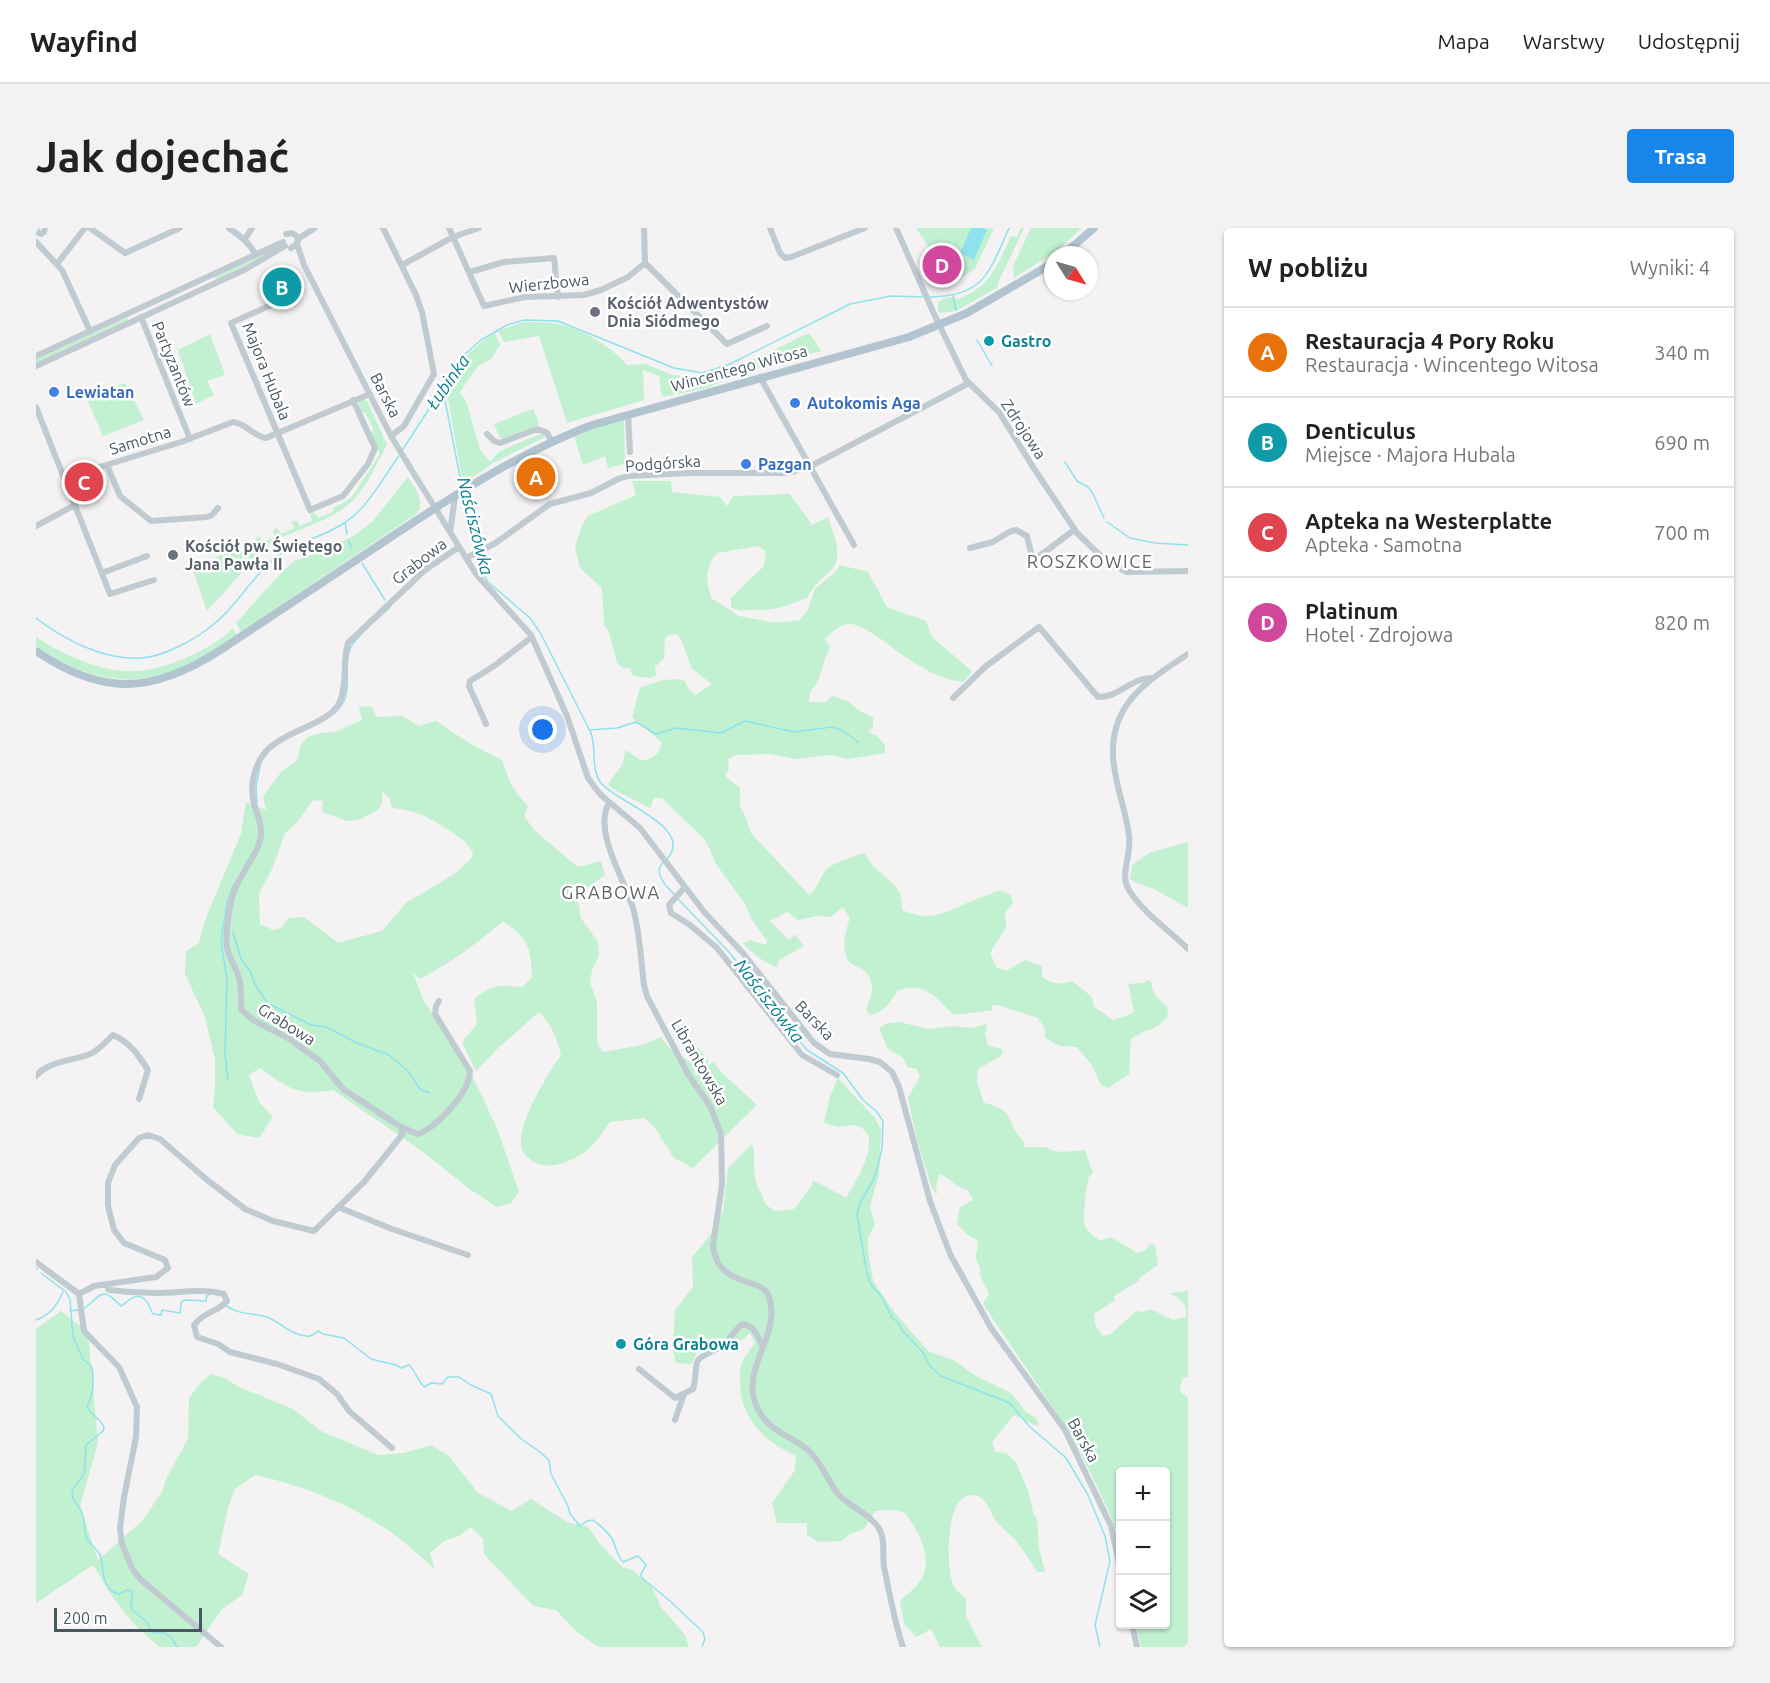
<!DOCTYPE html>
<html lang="pl">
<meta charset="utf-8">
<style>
body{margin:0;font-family:Ubuntu,sans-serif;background:#f2f2f2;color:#222}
.controls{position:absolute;right:18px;bottom:18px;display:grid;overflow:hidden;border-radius:6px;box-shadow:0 2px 4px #0004}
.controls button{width:54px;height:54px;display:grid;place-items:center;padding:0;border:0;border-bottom:2px solid #e0e0e0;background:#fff;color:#222;font:30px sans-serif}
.compass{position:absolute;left:1008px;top:18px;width:54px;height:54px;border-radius:50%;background:#fff;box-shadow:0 2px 4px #0004;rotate:127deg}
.scale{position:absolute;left:18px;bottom:15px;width:148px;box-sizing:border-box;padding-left:6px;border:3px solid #495760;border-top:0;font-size:16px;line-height:21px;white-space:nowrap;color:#495760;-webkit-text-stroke:4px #fff;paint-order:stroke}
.you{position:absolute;left:507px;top:502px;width:21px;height:21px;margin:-15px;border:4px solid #fff;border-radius:50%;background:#1a73e8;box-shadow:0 0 0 9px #1a73e833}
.badge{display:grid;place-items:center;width:39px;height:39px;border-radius:50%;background:#1785e9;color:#fff;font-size:20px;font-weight:700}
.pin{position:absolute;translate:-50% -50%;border:3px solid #fff;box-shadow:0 2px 6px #0006}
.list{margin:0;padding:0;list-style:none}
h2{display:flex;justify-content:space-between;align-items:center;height:78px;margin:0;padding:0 24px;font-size:26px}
h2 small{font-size:20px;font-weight:400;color:#767676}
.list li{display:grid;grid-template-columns:39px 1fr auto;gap:18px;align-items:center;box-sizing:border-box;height:90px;padding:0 24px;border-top:2px solid #e0e0e0}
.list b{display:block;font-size:22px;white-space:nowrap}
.list p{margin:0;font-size:20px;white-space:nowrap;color:#767676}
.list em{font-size:20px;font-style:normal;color:#767676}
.icon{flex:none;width:33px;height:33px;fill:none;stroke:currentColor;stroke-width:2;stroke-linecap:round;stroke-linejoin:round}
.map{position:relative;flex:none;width:1152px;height:1419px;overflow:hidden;border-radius:6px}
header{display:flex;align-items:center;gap:36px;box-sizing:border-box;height:84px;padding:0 30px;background:#fff;border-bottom:2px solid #e0e0e0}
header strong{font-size:28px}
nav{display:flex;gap:33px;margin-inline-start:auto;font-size:21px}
.intro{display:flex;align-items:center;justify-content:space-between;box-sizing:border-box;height:144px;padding:0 36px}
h1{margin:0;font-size:42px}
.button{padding:15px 27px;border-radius:6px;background:#1785e9;color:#fff;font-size:21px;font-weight:700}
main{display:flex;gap:36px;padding:0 36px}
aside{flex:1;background:#fff;border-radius:6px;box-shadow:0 2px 4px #0004}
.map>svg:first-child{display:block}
.green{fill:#c1f1d0;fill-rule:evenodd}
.water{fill:#8ee2ee}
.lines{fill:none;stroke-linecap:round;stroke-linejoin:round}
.stream{stroke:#8ee2ee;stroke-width:1.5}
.minor{stroke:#c0cad1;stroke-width:6}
.major{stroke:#b2c4d0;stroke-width:8}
.worship-dot{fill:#6b7280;stroke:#fff;stroke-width:2}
.culture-dot{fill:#0f9aa8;stroke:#fff;stroke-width:2}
.shop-dot{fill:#3f7fe0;stroke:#fff;stroke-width:2}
.labels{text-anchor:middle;stroke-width:5;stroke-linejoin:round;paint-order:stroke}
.street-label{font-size:16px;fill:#495760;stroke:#fff}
.worship-label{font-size:16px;font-weight:bold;fill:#5b616d;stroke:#fff;text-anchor:start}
.culture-label{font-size:16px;font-weight:bold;fill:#0d838f;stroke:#fff;text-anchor:start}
.shop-label{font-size:16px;font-weight:bold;fill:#366cbe;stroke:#fff;text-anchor:start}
.water-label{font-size:18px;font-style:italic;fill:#0b8192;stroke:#fff}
.neighbourhood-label{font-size:18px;letter-spacing:1.5px;fill:#5e6367;stroke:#fff}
</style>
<header>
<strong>Wayfind</strong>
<nav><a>Mapa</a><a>Warstwy</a><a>Udostępnij</a></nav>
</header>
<div class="intro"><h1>Jak dojechać</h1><a class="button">Trasa</a></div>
<main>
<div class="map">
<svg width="1152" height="1419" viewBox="0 0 1152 1419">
<rect width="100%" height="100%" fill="#f4f2f2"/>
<path class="green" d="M880 0H958L939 41 921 52 899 48 889 30 894 21Z
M985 0H988L962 55 961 60 920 83 904 85 902 84V74L909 70 921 69 919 72C953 61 961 39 975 8L981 9Z
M995 0H1046L1019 24 978 50 977 38Z
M235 21 239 22 180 52 178 48Z
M91 90 92 92 0 135V131Z
M487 94C497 94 507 94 516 95 542 98 575 118 591 137L610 136 636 147 665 149 685 145 728 127 773 105 785 123 706 145 671 160 626 169 623 148 607 142 608 172 531 195 503 108 468 114 462 103Z
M459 105 464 117 455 131 442 138 424 164 431 176 444 221 454 234 464 223 504 206 508 205 509 209 457 235 427 256 412 171C415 141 434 120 459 105Z
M174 106 189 147 171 153 178 167 160 176 142 122Z
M89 155 108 192 67 208 50 169Z
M324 172H330L332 175 351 217C341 234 333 255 320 269 297 295 258 300 230 318L171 383 156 339 198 322 200 326 221 317 219 310 224 309 226 314 222 316 239 309 237 302 241 300 245 306 261 299 258 300 256 293H261L264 298 276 293 274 286 278 284 282 290 297 284 296 281 315 270 344 226 334 204 338 202 329 184 326 185 322 178Z
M497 181 503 195 501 198 469 211 464 210 458 196Z
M588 192 589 236 572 240 569 228 547 237 538 208 559 199Z
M372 249C379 260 390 274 380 286L205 404 200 395 245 345 257 334 316 309 336 294Z
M596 253H635L636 264 684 269 691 278 697 268 754 266 776 297 792 289C796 304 809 329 795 342 784 353 778 356 771 370 748 378 743 382 718 382 708 382 704 384 695 379V370L728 338 730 324 723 318 681 325C668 342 670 350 675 370L703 388 734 394H749L764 392 772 382 779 361 798 345 804 337 832 344 851 379 890 393 896 409 936 443 927 454C905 452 886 440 868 428 856 420 827 394 812 396 803 397 795 405 789 411L794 420C787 432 787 441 782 452 777 463 773 461 773 474H790L796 468 812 473 822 482 837 489V499L832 504 841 508 849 517V525L813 531 794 527 760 531 734 526 700 527 692 531 693 541 689 548 704 560V579L710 590 715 605 773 667C782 661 783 651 789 643 795 635 819 628 829 625 839 650 868 650 866 682 894 694 907 686 933 674 943 670 954 666 964 662L975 667 977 675 969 685 970 700 954 725 961 740 970 743 989 732 1006 738V749C1017 756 1023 757 1036 753L1056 769 1058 779 1077 792 1090 788 1098 784 1092 756 1107 755 1112 752 1116 755C1115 766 1123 771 1131 778L1132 788C1120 804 1110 800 1095 811L1093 846 1072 860 1065 857 1055 836 1041 819 1024 818 1009 810V801L1002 790 962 777 955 778 957 782 918 787C900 770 889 752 861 763 854 775 848 784 834 787L830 781C836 768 841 753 827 742 822 738 816 738 812 732 805 721 810 701 814 690L807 679 795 689 781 688 762 692 751 684 734 693 753 712 759 706 768 718 743 732 741 739C729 735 715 725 707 715L714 712 730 717 731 713 715 690 709 676 680 636 670 613 626 570H618L614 580 577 561 572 556 586 537 590 522 606 533C617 530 622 527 626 516 618 505 605 499 596 489L604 460C616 455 636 448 649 453L653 462 659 467 676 456 656 441 645 411 640 406 634 407 629 410 628 430 619 439 620 447 613 450 597 448 594 440H587L581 435 573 404 568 396 566 360 544 340 539 319 546 297 552 288 600 267Z
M197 400 201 408C183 419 164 432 145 440 92 463 45 449 0 418V409C25 426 69 446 100 443 117 442 134 437 150 430 166 423 185 413 197 400Z
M335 478 341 489 366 488 383 498 400 493 433 515 466 532C472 551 477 564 492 578L488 588 498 602 542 639 565 633 569 647 541 667 545 690 562 714 563 727 556 742 554 754 561 775V813L566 824 607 817 625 809 633 820 656 835 660 848 678 833 683 842 721 877 657 940 638 930 619 900 608 890 574 894C568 903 561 912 554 920 542 931 513 944 498 934 492 930 485 924 485 916 484 891 511 847 525 827 522 812 514 794 503 784L463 819 440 843 427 817 428 811 441 796 438 771C458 756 462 757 487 759L496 749C495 718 492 711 467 693 442 715 414 735 384 751L377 744 387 772 419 817 440 856 461 900 483 964 475 975 461 979 435 962 383 921 297 862C262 868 251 860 224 840L213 847 223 874 237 889 223 910 201 906 177 879 179 859V832L169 789 149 746 150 723 163 715 169 692 205 606 210 574 230 582 227 568 246 543 261 533 265 517 272 509 285 505 299 504 326 492 323 479ZM346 564 354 570 356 580C381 583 389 587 409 600 423 609 428 610 437 625L435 631 420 645 370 675 346 703 302 715 268 689 252 690 246 700 237 702 224 696 223 666 236 641 249 606 262 593 277 572 287 573 286 584 311 593 325 591 342 582 346 575Z
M1152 614V680L1118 661 1094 652 1096 637 1113 625Z
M863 794 892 801 916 798 936 800 951 796 949 806 952 817 967 822 965 828 942 841 941 854 948 875C980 881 969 895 989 915L988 919H1009L1018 923 1027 924 1049 922 1057 945 1053 948C1051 956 1050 963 1049 972 1048 994 1043 998 1064 1013L1074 1009 1102 1025 1110 1022 1114 1016 1119 1017 1122 1037 1103 1050 1104 1052 1078 1068 1079 1072 1058 1086 1059 1096 1066 1108 1075 1106 1100 1083 1107 1084 1115 1081 1137 1092 1150 1089C1152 1076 1146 1072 1134 1065L1152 1063V1149L1147 1150 1144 1159 1145 1165 1152 1169V1419H1105L1100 1397 1130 1396V1244H1084V1318C1081 1300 1073 1284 1065 1267 1035 1198 988 1139 947 1076L953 1066 943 1045 945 1043 939 1028 942 1020 941 1012 933 1008 921 996 924 979 937 972 932 962C919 959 915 951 904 946L900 957 901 967 896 960 881 912 872 870 884 848 881 841 871 839 867 830 852 821 843 800 852 795Z
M648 795 647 801 673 833 668 838 645 815 639 803Z
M802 850 839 890 845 902 843 946 834 978 839 997 832 1010V1022L837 1053 855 1080 892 1123 919 1133 940 1148 975 1165 990 1184 1000 1190 1003 1197H998L978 1187 956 1214 959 1224 970 1225 979 1233 992 1262 997 1284 1001 1291 1003 1320 1009 1344H1001C995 1333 988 1323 980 1313 974 1306 966 1300 960 1293 954 1285 952 1271 941 1268 909 1258 910 1334 916 1353 918 1361 923 1365 930 1370V1388L946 1419H904L895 1401 880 1409 868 1396 864 1373C870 1367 879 1361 884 1353 899 1333 882 1301 868 1284L855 1282 839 1283 828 1301 814 1306 805 1313 783 1314 771 1307V1295H741L736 1275 759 1242 760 1227C729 1216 703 1188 704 1153 704 1147 704 1139 706 1134 709 1127 715 1121 719 1115L714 1105 706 1112 676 1116 662 1123 655 1136 640 1135 637 1123 639 1082 657 1059 656 1029 672 1010 687 984 692 940 716 916C720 927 717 939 719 950 721 960 727 967 730 977L739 983 758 981 775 959 777 952 810 970C818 957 848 910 824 899 816 895 810 899 801 899 797 898 792 896 788 894L794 868Z
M25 1083 52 1104 62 1215 44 1278 62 1332 106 1293 126 1264 131 1249 152 1211 153 1170 165 1154 175 1146 188 1150 203 1159 257 1181 285 1203 342 1227 368 1225 395 1217 412 1227 442 1265 476 1283 495 1271 531 1294 552 1299 565 1317 586 1339 597 1342 615 1358 625 1379 649 1407 653 1419H563L542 1405 520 1382 497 1378 448 1326 447 1311 435 1299 423 1308 408 1313 394 1325 399 1341C385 1329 371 1316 356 1305 316 1277 267 1257 219 1247L199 1261 192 1280 182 1326 213 1346 206 1367 186 1381 160 1419H123L98 1396 78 1371 57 1337 0 1375V1101Z"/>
<path class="water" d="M935 0H946L951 2 938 32 924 25Z"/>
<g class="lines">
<path class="stream" d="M917 68 920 82
M892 69C948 69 953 45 973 0
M941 112 956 138
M407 162 426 259
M367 221 428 127 445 112 471 97 488 92 522 93 638 140 667 145 694 136 814 76 855 68 887 69
M1029 234 1041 253 1052 259 1056 264 1068 290
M428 267 440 321
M1071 294 1094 310 1119 315 1152 317
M309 295 311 306
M313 313 316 321
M441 326 446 343 452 354 494 390 505 406 555 505C561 522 554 540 565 555 579 574 660 599 631 631
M326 335 349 372
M0 390C29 412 67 432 104 430 128 429 160 411 178 396 202 377 216 348 240 329 259 314 284 310 305 297 332 281 345 252 363 228
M295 488C323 468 304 442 315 419 322 406 343 390 354 379
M553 502 581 500 600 494 620 506 640 500 685 505 709 493 758 504 796 499 807 503 822 514
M221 575 220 559 224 538
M627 634 623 641C624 653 631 659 639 667
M208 639 216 625
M642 671 693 724 771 822 807 845 827 872 840 883 847 893 846 921 842 937 838 951 824 975 821 987 831 1046 835 1057 846 1069 856 1090 862 1094 866 1102 888 1126 893 1137 905 1148 974 1175 993 1198 1030 1230 1052 1267 1069 1308 1074 1333 1059 1397 1064 1419
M197 704 205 731 214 743 219 756 231 775 275 797 290 799 321 815 353 827 372 843 384 861 394 865
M192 852 189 827 191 752 185 713 191 674 198 656
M0 1041H1
M5 1045 30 1064 34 1071 37 1109 47 1131 56 1139C58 1154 58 1165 51 1179 55 1187 64 1190 68 1199L67 1203 50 1217C49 1226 50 1237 48 1245 46 1252 37 1257 36 1265 36 1274 44 1278 46 1285 50 1293 47 1301 50 1308 52 1316 60 1319 64 1327 69 1340 63 1361 83 1366L91 1362 96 1363 95 1381 111 1394 115 1403 119 1405H129L136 1410 141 1419
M190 1078C204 1087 217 1085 231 1089 244 1094 255 1107 270 1108 275 1109 278 1106 282 1103L287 1106 308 1110 335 1131 360 1137 365 1140 373 1137C378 1141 383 1154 388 1159L395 1155 406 1156 412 1149H423L435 1157 455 1166 462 1188 484 1210 504 1224 513 1232 515 1246 532 1278 534 1286 544 1298 551 1293 557 1292C565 1298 574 1305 578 1315 581 1323 581 1327 587 1334L602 1328 610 1337 605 1346 606 1350 634 1373 667 1404 669 1411 666 1419
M49 1080C66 1066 66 1058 85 1078 93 1073 101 1062 110 1073 114 1076 114 1082 117 1086L125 1087 126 1082 144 1085 145 1075 148 1072 170 1073 171 1068 174 1066
M34 1083 42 1082
M0 1092C15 1087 21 1077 27 1064"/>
<path class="minor" d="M1 0V4L5 6 8 4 9 0
M54 0 89 25 144 0
M193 0C204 8 213 14 219 26
M347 0 380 67 386 84 398 146 368 198 355 208
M413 0 448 78 489 69 548 67 565 62 592 49 609 35
M608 0 609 35 691 116 731 98
M734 0 744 25 749 30 755 29 829 0
M860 0 899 88 930 152 963 184 997 239 1041 305 1070 333 1091 344 1152 343
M250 6 256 5 262 9 261 16 255 20
M209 11 216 0
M262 11 279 0
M0 14 26 42 54 103
M261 16 268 37 355 208 375 241 440 346 495 407 531 488 552 550 560 561 566 568 604 600 669 685 706 724 778 815 794 826 833 831 844 834 856 844 863 859 894 973 914 1026 955 1100 1029 1202 1075 1298 1084 1341
M21 36 49 0
M366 37 417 9 443 0
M434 44 468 34 518 30 522 69
M264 64 195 95 274 282 307 268 332 236 339 220 317 172
M105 89 154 211
M0 128 247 14
M0 138 210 41 249 18
M724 149 818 317
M0 179 74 366 118 352
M592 186 594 224
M451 206 458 213 464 215 501 201 510 204 516 213
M71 237 84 268 115 293 171 289 176 287 182 280
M28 250 145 214 197 194C210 195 217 208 230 210L334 166
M0 298 39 277
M414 304 419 269
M934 320 957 314 973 304 980 302 991 308 996 329 1001 330 1038 302
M430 330 458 316 514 276 555 265 582 251 592 248 656 245H753L775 238 933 155
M66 345 111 328
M1152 426C1113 452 1075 474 1077 527 1078 555 1090 581 1093 608 1096 626 1083 647 1093 662 1107 685 1133 702 1152 721
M917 470 949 439 1003 399 1062 469C1082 470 1095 450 1115 450
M450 496 433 458 434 453 458 438 496 409
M573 575C556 604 591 654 598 684 604 707 605 733 608 757L611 768 652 846 674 878 685 906 686 956 677 1018C682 1061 727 1048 733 1069 746 1108 703 1140 721 1179 732 1204 753 1206 772 1222 786 1234 791 1253 803 1267 814 1279 833 1285 842 1299 850 1310 846 1326 848 1339 853 1363 859 1396 867 1419
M649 659 633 677 635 685 654 697 681 720 766 827 801 847
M0 848C12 833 37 833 54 826 63 822 70 813 77 807 94 814 103 828 112 842L103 871
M365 899 382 906C401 899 434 864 434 843L399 786 400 778 403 773
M302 979 356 1001 432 1027
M0 1034 43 1066 58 1058 120 1049 132 1040 129 1032 88 1015 78 1002 72 978V955L79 937 103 910 112 907 124 911 170 951 209 981 237 993 278 1003 328 954 366 907 365 899 307 861 284 833 252 810 217 792 205 781C205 772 205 762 204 754 202 742 193 731 191 719 189 708 193 681 196 669 202 647 222 629 225 607 226 596 221 586 218 576 214 559 217 541 227 527 245 502 294 498 304 473 312 454 306 434 312 415L389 342 423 319
M70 1056 73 1062C89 1064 106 1065 121 1065 145 1065 165 1060 188 1066L191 1073C181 1085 170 1082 158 1097L161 1109 182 1116 194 1124 241 1136 283 1151 301 1166 313 1183 356 1220
M43 1066 48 1103 83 1139 101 1179 100 1209 88 1269 84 1300 86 1316 96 1340 104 1351 185 1419
M603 1141 639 1170 657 1161C660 1154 659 1136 662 1132 668 1125 680 1123 687 1117 695 1112 698 1101 707 1096 720 1099 721 1108 727 1119
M639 1192 648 1166
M1096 1396 1101 1419"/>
<path class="major" d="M1027 27 1058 0
M0 423C66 468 116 466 183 423 232 390 282 358 331 325 403 277 475 228 556 197L873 109 931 85 1017 35"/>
</g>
<g class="worship-dot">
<circle cx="559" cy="84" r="6"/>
<circle cx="137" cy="327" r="6"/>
</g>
<g class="culture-dot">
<circle cx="953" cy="113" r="6"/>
<circle cx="585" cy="1116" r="6"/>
</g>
<g class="shop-dot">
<circle cx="18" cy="164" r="6"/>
<circle cx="759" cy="175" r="6"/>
<circle cx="710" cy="236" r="6"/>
</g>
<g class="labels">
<g class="street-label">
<text transform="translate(513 55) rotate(-6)" y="6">Wierzbowa</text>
<text transform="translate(138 136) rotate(68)" y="6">Partyzantów</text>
<text transform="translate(703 140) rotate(-15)" y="6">Wincentego Witosa</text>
<text transform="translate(231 143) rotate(68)" y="6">Majora Hubala</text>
<text transform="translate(350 167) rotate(63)" y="6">Barska</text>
<text transform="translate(988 201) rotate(57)" y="6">Zdrojowa</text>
<text transform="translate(104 212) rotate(-17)" y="6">Samotna</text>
<text transform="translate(627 235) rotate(-4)" y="6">Podgórska</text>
<text transform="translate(383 333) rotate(-38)" y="6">Grabowa</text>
<text transform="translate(779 792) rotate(46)" y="6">Barska</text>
<text transform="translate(251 796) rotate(32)" y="6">Grabowa</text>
<text transform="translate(664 834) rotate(60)" y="6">Librantowska</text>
<text transform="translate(1048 1212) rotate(61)" y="6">Barska</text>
</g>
<g class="worship-label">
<text x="571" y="81">Kościół Adwentystów<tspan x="571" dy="18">Dnia Siódmego</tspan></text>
<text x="149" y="324">Kościół pw. Świętego<tspan x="149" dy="18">Jana Pawła II</tspan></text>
</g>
<g class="culture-label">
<text x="965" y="119">Gastro</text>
<text x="597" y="1122">Góra Grabowa</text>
</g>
<g class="shop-label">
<text x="30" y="170">Lewiatan</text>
<text x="771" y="181">Autokomis Aga</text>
<text x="722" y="242">Pazgan</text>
</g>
<g class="water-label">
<text transform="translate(412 154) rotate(-55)" y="6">Łubinka</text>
<text transform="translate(439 298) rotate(76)" y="6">Naściszówka</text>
<text transform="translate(733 773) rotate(52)" y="6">Naściszówka</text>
</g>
<g class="neighbourhood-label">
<text x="1054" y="340">ROSZKOWICE</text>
<text x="575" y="671">GRABOWA</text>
</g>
</g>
</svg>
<div class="controls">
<button>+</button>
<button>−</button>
<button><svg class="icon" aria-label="layers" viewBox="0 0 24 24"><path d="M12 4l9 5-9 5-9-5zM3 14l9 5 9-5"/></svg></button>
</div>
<svg class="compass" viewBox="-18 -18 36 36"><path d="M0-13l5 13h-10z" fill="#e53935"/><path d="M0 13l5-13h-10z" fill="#767676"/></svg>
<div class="scale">200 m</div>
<div class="you"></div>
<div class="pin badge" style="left:500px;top:249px;background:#e8710a">A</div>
<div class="pin badge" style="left:246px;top:59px;background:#0f9aa8">B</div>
<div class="pin badge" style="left:48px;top:254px;background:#e0444e">C</div>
<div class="pin badge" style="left:906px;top:37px;background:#d1479c">D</div>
</div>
<aside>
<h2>W pobliżu<small>Wyniki: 4</small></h2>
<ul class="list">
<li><span class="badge" style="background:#e8710a">A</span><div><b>Restauracja 4 Pory Roku</b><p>Restauracja · Wincentego Witosa</p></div><em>340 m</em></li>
<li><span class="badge" style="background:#0f9aa8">B</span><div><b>Denticulus</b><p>Miejsce · Majora Hubala</p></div><em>690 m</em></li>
<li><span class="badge" style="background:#e0444e">C</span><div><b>Apteka na Westerplatte</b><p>Apteka · Samotna</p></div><em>700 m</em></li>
<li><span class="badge" style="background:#d1479c">D</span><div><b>Platinum</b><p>Hotel · Zdrojowa</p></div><em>820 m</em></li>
</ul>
</aside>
</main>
